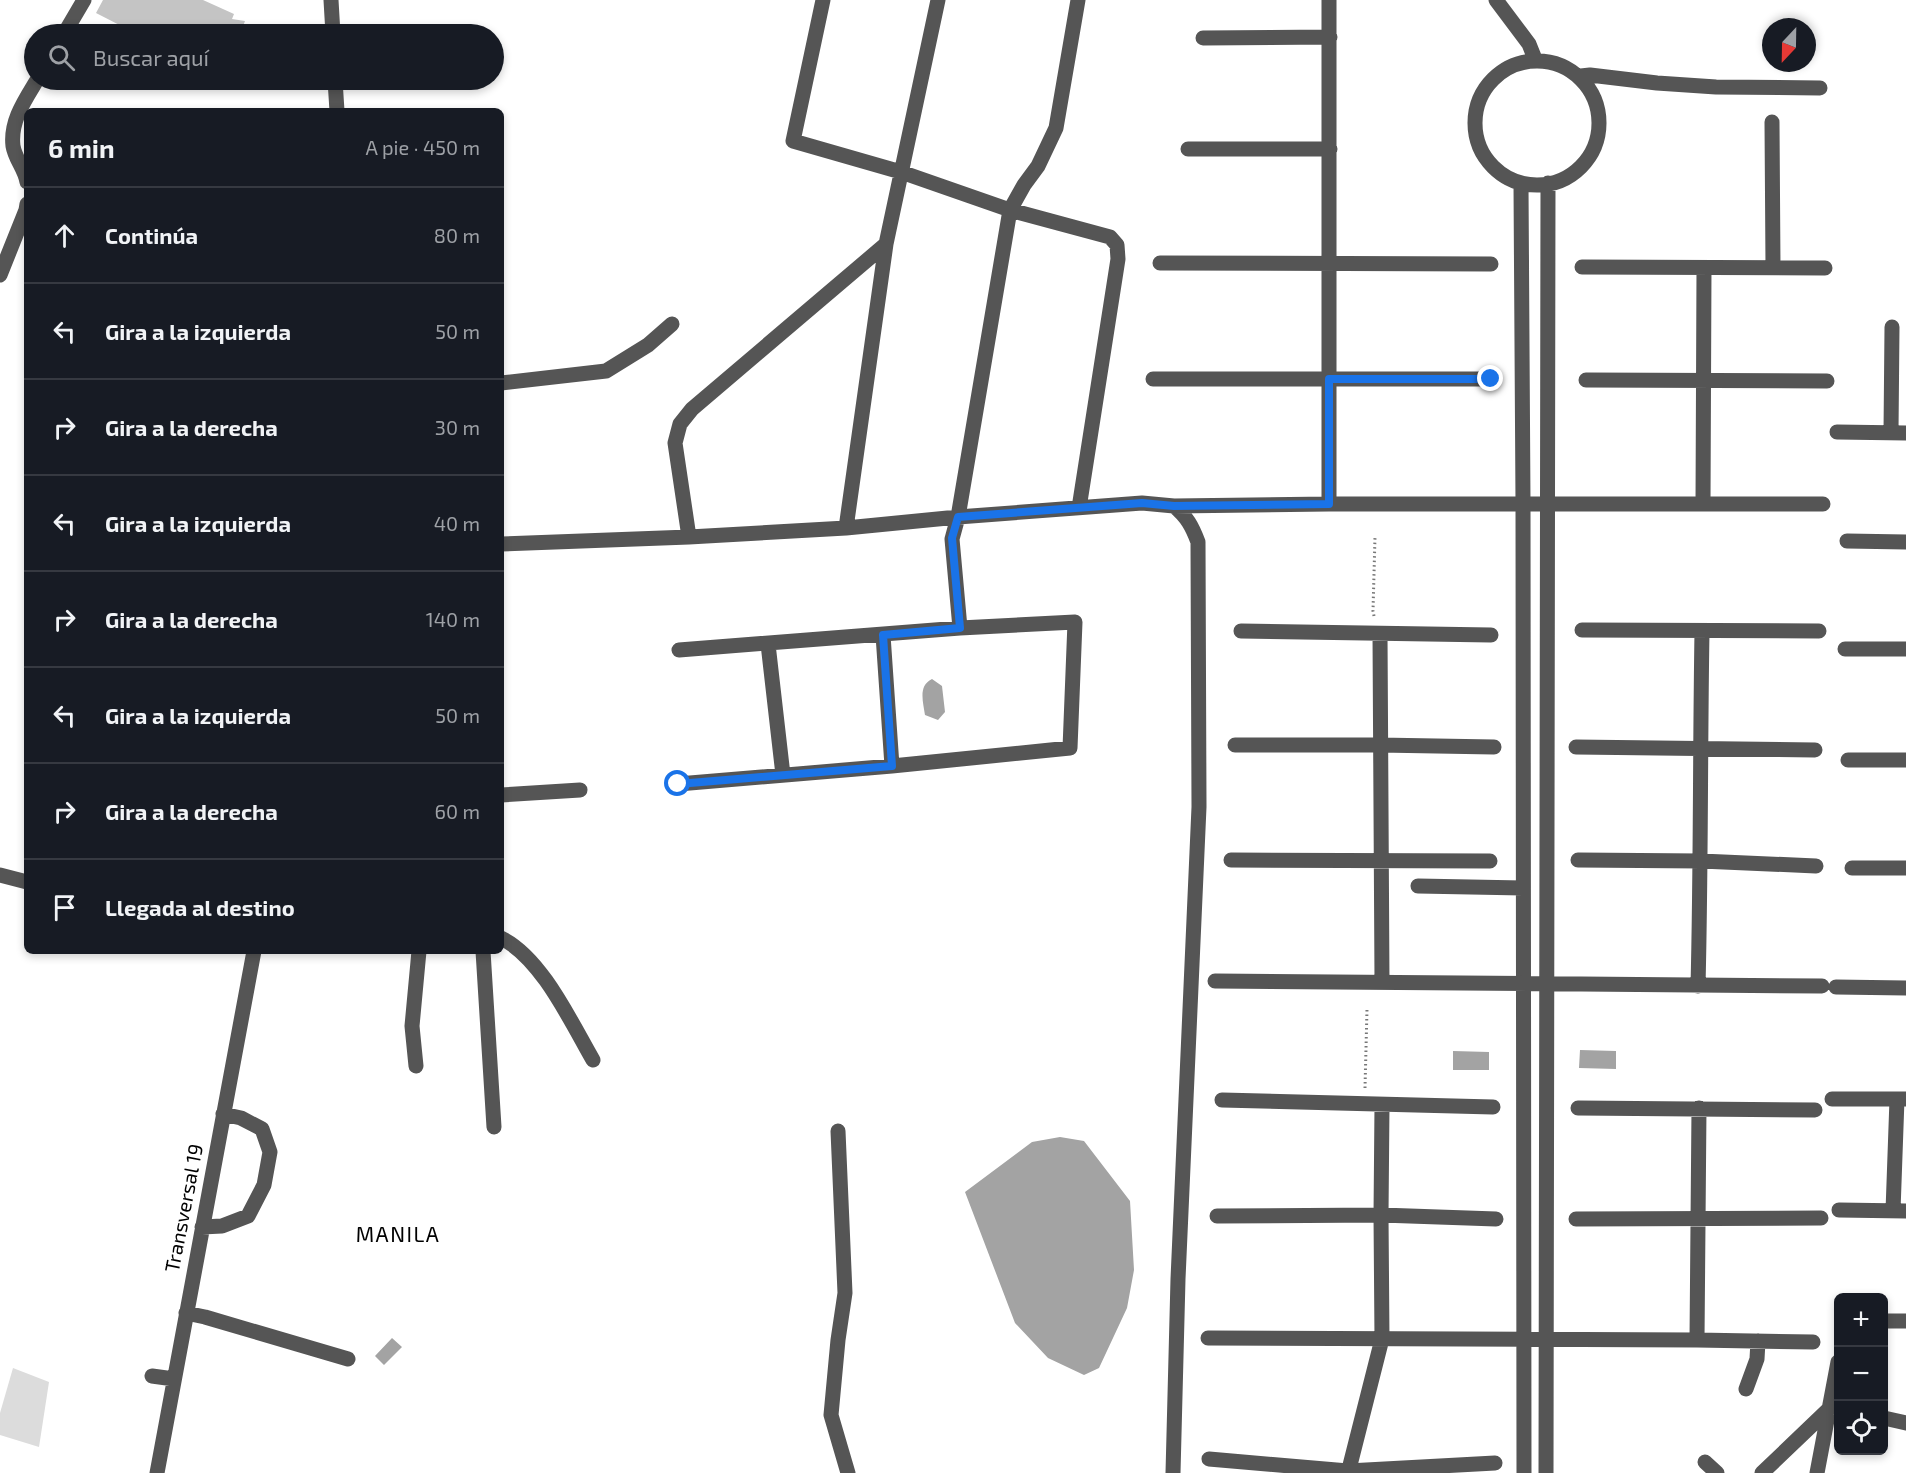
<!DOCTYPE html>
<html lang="es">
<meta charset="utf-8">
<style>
body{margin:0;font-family:"Exo 2",sans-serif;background:#20242c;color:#f1f3f6}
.controls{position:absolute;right:18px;bottom:18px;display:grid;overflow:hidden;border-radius:9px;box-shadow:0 3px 9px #0003}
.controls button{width:54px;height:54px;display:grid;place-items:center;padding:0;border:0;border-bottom:2px solid #363941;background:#171b24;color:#f1f3f6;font:30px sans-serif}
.compass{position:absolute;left:1762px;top:18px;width:54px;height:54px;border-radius:50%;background:#171b24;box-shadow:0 3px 9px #0003;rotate:202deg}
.stop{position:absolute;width:18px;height:18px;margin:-14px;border:4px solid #1a73e8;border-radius:50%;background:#fff}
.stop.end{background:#1a73e8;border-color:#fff;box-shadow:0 2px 6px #0008}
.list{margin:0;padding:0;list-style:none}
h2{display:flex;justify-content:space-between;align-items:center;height:78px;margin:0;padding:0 24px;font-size:26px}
h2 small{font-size:20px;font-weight:400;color:#9ea1a6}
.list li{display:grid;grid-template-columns:39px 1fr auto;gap:18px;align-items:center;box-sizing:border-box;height:96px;padding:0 24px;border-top:2px solid #363941}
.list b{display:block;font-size:22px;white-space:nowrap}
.list em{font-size:20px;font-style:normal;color:#9ea1a6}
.icon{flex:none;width:33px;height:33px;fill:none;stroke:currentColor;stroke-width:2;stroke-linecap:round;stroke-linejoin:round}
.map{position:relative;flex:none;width:1906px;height:1473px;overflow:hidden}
.search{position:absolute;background:#171b24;box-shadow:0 3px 9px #0003;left:24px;top:24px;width:480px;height:66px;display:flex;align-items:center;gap:15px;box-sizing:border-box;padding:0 21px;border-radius:33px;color:#9ea1a6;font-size:22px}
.panel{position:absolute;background:#171b24;box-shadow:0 3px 9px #0003;left:24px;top:108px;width:480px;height:846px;border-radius:9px}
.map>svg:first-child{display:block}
.green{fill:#dcdcdc}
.water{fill:#a3a3a3}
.building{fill:#c4c4c4}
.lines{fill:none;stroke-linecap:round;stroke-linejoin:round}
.path{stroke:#777;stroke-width:3;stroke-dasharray:1.5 3;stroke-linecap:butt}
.minor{stroke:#555;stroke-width:15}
.route{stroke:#1a73e8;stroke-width:8}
.labels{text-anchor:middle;stroke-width:4.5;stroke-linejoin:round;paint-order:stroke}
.street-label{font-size:20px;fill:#000;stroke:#fff}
.neighbourhood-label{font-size:21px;letter-spacing:1.5px;fill:#000;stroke:#fff}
</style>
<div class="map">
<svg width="1906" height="1473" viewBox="0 0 1906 1473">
<rect width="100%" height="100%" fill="#fff"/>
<path class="green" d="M13 1368 49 1382 39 1447 0 1435V1413Z"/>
<path class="water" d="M932 679 942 686 945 712 938 720 925 715C923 701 918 686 932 679Z
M1580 1050 1616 1051V1069L1579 1068Z
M1453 1051 1489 1052V1070H1453Z
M1060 1137 1084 1141 1130 1201 1134 1270 1127 1308 1099 1368 1084 1375 1048 1358 1015 1323 965 1192 1032 1142Z
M392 1338 402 1347 384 1365 375 1356Z"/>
<path class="building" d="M103 0H203L234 14 232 19 245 21 240 34H173L161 30 159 34H137L96 13Z"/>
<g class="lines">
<path class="path" d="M1374 616 1373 611 1375 537
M1365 1088 1367 1009"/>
<path class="minor" d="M331 0 333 34
M823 0 793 141 901 172 1010 210 1110 237 1117 245 1118 259 1079 508
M1329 0V504
M1496 0 1529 44 1535 59
M64 34 84 0
M1203 38 1330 37
M1475 123a62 62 0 1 1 124 0a62 62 0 1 1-124 0Z
M1581 76 1590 75 1657 83 1716 87 1820 88
M335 80 337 111
M1772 122 1773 267
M1188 149H1330
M27 182C25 169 15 159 13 146 10 121 25 100 37 80
M1521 185 1523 503 1524 1473
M1160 263 1491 264
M1582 267 1825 268
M0 275 26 210 27 204
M1153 379H1491
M1586 380 1827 381
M501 383 606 371 648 345 672 324
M1837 432 1906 433
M1891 432 1892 327
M1703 503 1704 268
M846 528 886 244 938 0
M689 537 675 443 680 424 692 409 886 244
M1847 541 1906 542
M501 544 689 537 846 528 958 517 1142 503 1174 506 1329 504H1823
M960 628 952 539 958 517 1010 210 1024 185 1038 166 1056 128 1078 0
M1582 630 1819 631
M1241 631 1491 635
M1380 634 1382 982
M883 635 892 766
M768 644 783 775
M1845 649H1906
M1235 745H1379L1494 747
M1576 747 1815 750
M1848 760H1906
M678 784 892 766 1070 748 1075 622 960 628 679 650
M501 795 580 790
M1231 860 1490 861
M1578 860 1701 861 1816 866
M1852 868H1906
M0 875 27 882
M1418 886 1523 888
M501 938C541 957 571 1022 593 1060
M483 951 494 1127
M1215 981 1822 986
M1698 986C1701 868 1700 750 1702 632
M1836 987 1906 988
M416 1066 412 1026 419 951
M1832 1099H1906
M1222 1100 1493 1107
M1578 1108 1815 1110
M838 1131 845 1293 838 1340 831 1415 848 1473
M1839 1210 1906 1211
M1893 1211 1897 1099
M1217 1216 1381 1215 1496 1219
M1576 1219 1821 1218
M202 1227 222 1226 248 1216 264 1185 270 1152 262 1129 241 1118 223 1114
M186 1313 205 1317 348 1359
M1884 1321H1906
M1208 1338 1697 1340 1813 1342
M1697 1340 1699 1108
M152 1376 174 1379
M1746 1389 1757 1359 1758 1341
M1884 1418 1906 1423
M1209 1459 1348 1471 1495 1463
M1705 1462 1717 1473
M157 1473 254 951
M1173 1473 1178 1279 1199 807 1198 542C1192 526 1187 517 1174 506
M1348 1473 1382 1339 1381 1215 1382 1105
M1546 1473 1548 183
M1762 1473 1831 1407H1833
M1817 1473 1838 1362"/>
</g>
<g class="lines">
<path class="route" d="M678 784 892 766 883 635 960 628 952 538 958 517 1142 503 1174 506 1329 504V379H1491"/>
</g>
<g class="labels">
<g class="street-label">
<text transform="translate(184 1208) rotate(-79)" y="7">Transversal 19</text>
</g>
<g class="neighbourhood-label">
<text x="398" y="1242">MANILA</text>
</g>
</g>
</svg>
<div class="controls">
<button>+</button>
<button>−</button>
<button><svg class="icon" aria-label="locate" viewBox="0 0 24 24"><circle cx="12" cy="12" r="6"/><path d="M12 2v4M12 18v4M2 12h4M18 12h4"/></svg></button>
</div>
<svg class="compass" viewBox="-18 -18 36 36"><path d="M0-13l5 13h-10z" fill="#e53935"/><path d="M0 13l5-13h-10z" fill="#9ea1a6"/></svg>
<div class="stop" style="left:678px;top:784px"></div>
<div class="stop end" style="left:1491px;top:379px"></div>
<div class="search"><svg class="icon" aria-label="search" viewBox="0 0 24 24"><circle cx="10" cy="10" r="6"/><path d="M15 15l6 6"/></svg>Buscar aquí</div>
<section class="panel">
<h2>6 min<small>A pie · 450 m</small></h2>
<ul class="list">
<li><svg class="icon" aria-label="ahead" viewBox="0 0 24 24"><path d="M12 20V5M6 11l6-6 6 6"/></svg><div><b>Continúa</b></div><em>80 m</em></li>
<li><svg class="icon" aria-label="left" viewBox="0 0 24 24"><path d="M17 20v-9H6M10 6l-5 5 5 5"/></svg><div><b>Gira a la izquierda</b></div><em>50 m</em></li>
<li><svg class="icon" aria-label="right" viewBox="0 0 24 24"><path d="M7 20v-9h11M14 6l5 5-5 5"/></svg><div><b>Gira a la derecha</b></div><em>30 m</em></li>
<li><svg class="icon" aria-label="left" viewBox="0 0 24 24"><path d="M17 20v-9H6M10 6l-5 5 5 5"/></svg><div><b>Gira a la izquierda</b></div><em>40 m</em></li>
<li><svg class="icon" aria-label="right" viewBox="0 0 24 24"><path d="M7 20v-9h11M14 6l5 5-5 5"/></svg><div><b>Gira a la derecha</b></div><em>140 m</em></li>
<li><svg class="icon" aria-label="left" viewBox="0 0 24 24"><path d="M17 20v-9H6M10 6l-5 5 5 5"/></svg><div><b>Gira a la izquierda</b></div><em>50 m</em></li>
<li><svg class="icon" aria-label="right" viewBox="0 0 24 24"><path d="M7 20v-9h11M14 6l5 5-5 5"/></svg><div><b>Gira a la derecha</b></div><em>60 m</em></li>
<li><svg class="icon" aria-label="arrive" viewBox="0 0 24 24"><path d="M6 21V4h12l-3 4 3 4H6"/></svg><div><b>Llegada al destino</b></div></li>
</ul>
</section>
</div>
